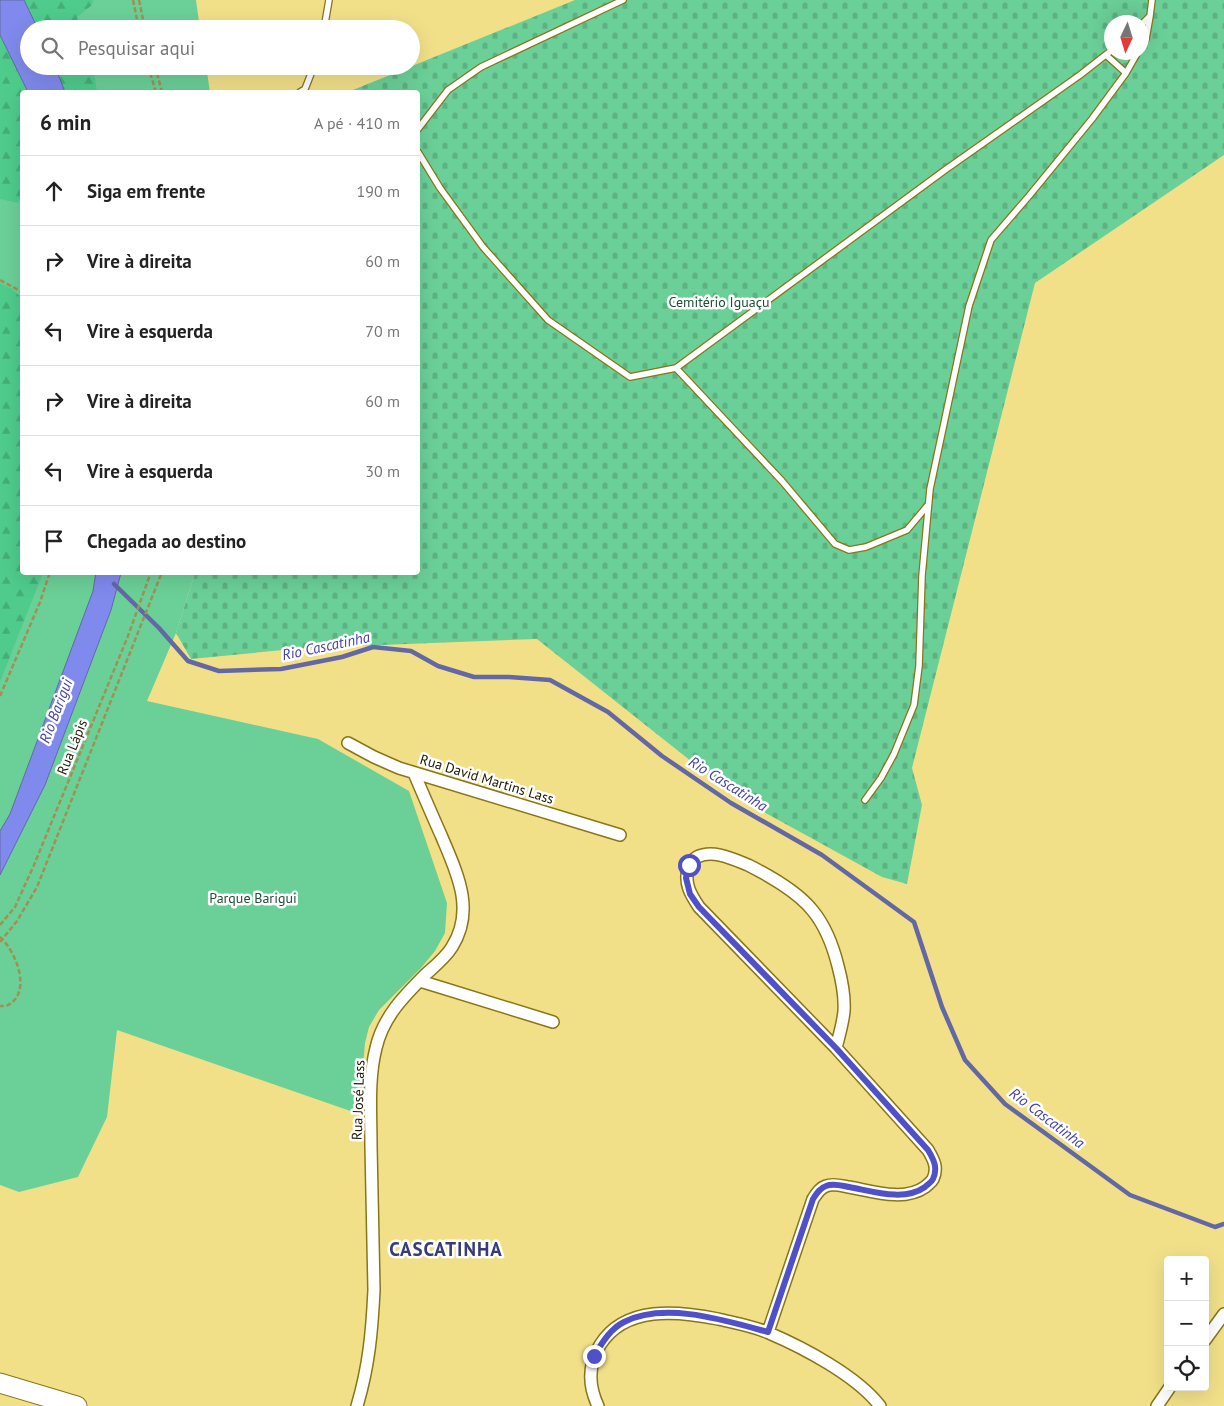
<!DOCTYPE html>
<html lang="pt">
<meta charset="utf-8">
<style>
body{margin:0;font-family:"PT Sans",sans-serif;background:#f6f6f6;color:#222}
.controls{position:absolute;right:15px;bottom:15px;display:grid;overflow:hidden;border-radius:5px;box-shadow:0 5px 20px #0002}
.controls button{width:45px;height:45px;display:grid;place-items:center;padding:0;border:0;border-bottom:1px solid #e0e0e0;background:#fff;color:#222;font:25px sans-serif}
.compass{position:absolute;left:1104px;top:15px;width:45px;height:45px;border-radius:50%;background:#fff;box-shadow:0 5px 20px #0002;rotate:184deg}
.stop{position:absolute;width:15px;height:15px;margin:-11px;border:4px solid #5051c8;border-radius:50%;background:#fff}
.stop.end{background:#5051c8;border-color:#fff;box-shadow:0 1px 5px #0008}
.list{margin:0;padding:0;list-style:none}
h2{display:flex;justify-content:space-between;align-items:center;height:65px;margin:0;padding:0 20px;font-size:21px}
h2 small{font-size:16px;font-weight:400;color:#767676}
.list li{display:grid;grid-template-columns:32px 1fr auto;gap:15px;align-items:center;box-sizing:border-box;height:70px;padding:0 20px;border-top:1px solid #e0e0e0}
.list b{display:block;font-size:19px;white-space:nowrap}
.list em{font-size:16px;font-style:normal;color:#767676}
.icon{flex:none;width:28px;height:28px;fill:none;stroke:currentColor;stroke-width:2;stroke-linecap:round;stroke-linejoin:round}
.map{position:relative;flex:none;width:1224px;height:1406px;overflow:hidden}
.search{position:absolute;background:#fff;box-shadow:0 5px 20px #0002;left:20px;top:20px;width:400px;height:55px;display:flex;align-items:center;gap:12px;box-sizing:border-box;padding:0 18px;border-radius:28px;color:#767676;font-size:19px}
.panel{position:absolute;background:#fff;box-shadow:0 5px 20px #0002;left:20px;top:90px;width:400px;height:485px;border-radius:5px}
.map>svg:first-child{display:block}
.green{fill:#6bd098}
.forest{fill:url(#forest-firs)}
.cemetery{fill:url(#cemetery-stones);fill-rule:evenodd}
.water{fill:#808aec;stroke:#6368a5}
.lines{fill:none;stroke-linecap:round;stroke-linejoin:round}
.stream{stroke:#6368a5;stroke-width:4.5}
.lane-casing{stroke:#887617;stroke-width:8}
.street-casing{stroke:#887617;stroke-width:14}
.primary-casing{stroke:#887617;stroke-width:21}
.path{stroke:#9f9153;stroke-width:2.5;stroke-dasharray:5 2.5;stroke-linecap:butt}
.lane{stroke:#fff;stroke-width:5.5}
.street{stroke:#fff;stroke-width:11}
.primary{stroke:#fff;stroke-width:19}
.route{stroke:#5051c8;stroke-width:6}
.labels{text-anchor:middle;stroke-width:5;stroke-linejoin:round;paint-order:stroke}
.park-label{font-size:14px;fill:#1e5036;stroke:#fff}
.street-label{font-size:14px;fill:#1e1800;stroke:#fff}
.water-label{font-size:15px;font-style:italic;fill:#4341b3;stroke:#fff}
.district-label{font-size:19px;font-weight:bold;letter-spacing:1px;fill:#383c78;stroke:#fff}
</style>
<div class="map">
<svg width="1224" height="1406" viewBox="0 0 1224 1406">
<defs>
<pattern id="forest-firs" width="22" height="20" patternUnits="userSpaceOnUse" patternTransform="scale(1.25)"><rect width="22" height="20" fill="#4fcc8c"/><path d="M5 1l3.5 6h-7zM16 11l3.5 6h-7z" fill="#44ae77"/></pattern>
<pattern id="cemetery-stones" width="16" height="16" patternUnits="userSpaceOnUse" patternTransform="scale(1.25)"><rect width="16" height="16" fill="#6bd098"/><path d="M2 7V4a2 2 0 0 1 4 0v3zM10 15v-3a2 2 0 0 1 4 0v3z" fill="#5cb281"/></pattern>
</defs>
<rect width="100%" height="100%" fill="#f2e089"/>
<path class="green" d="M0 0H196L200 29H29V66H206L210 92H22V572L195 573 176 633 147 701 318 739 409 791 447 903 445 933 435 951 421 968 379 1010 369 1027 365 1043 359 1114 117 1030 107 1117 78 1177 19 1192 0 1185Z"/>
<path class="forest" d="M24 0H93L92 5 77 17 81 29H38Z
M0 35 28 92H22V194L18 203 0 199Z
M55 66H93L97 92H65Z
M0 283 12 289 22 298V572L43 573 0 682Z"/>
<path class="cemetery" d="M575 0H1224V155L1035 283 912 768 922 805 907 884 882 877 735 796 537 639 304 648 191 659 176 633 195 573 418 572V92H348ZM1112 22H1142V52H1112Z"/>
<path class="water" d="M0 0H24L38 29H29V66H55L65 92H28L0 35Z
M96 572 121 573 111 610 45 785 0 875V831L10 814 93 591Z"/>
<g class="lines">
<path class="stream" d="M114 584 159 628 188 661 219 671 281 669 342 657 373 647 411 651 438 666 474 677H509L550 680 608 712 662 756 731 803 822 855 914 922 942 1007 965 1060 1005 1104 1130 1195 1215 1227 1224 1224"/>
<g class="lane-casing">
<path id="lane" d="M1142 24 1150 16 1152 0
M324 29 329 0
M1142 47 1146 39 1150 16
M1106 55 1126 73
M300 92 305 89 314 66
M418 129 448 90 481 67 623 0
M418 152 440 188 483 247 548 320 630 377 676 368 945 170 1080 75 1112 50
M676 368 782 481 835 544 849 550 866 547 907 530 928 505
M865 800 881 778 894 754 914 705 919 666 922 576 930 489 969 306 991 240 1029 196 1092 119 1126 73 1138 52"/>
</g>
<g class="street-casing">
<path id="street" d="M348 743 374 757 399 768 620 835
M420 981 553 1022
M768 1332 813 1199C817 1193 820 1188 826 1186 833 1183 843 1186 849 1187 872 1191 904 1202 925 1187 928 1184 931 1183 933 1179 938 1168 934 1160 928 1150L836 1048 699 907C691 895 684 884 688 869 689 865 693 859 697 857 713 849 733 859 748 865 768 875 799 893 813 911 826 927 833 946 838 966 842 981 845 995 844 1011 843 1023 839 1036 836 1048
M1205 1340 1224 1314
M357 1406C369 1366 372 1331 374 1290 373 1242 372 1194 371 1146 371 1114 368 1079 376 1048 383 1017 404 996 426 974 435 966 446 957 452 947 476 909 456 871 441 835 432 815 423 794 414 773
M598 1406C588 1385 588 1365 600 1345 625 1305 678 1311 718 1319 735 1323 753 1326 769 1333 804 1348 857 1376 880 1406
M1157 1406 1170 1387"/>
</g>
<g class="primary-casing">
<path id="primary" d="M0 1383 77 1406"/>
</g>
<path class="path" d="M133 0 139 29
M139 0 145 29
M148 66 156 92
M155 66 162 92
M0 280 22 292
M0 696 40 602 50 572
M0 925 15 907 34 865 128 636 151 572
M0 937C15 950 33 992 8 1005 6 1006 3 1006 0 1006
M0 942 17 921 37 887 162 572"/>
<use href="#lane" class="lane"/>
<use href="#street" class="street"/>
<use href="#primary" class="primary"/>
</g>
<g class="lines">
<path class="route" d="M594 1356C602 1343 610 1329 624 1322 665 1301 727 1321 768 1332L813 1199C817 1193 820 1188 826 1186 833 1183 843 1186 849 1187 872 1191 904 1202 925 1187 928 1184 931 1183 933 1179 938 1168 934 1160 928 1150L836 1048 699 907 690 894 686 878 689 865"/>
</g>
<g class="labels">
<g class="park-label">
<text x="719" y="307">Cemitério Iguaçu</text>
<text x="253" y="903">Parque Barigui</text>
</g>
<g class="street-label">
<text transform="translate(72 747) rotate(-68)" y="5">Rua Lápis</text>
<text transform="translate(487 779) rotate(17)" y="5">Rua David Martins Lass</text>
<text transform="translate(358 1100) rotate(-88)" y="5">Rua José Lass</text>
</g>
<g class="water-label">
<text transform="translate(326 646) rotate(-12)" y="5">Rio Cascatinha</text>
<text transform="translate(56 711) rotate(-69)" y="5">Rio Barigui</text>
<text transform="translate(728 784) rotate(32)" y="5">Rio Cascatinha</text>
<text transform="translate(1047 1118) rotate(37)" y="5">Rio Cascatinha</text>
</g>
<g class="district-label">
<text x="446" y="1256">CASCATINHA</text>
</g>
</g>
</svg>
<div class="controls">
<button>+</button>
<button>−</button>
<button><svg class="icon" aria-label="locate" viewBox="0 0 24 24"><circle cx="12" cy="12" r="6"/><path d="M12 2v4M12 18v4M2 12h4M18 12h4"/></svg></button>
</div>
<svg class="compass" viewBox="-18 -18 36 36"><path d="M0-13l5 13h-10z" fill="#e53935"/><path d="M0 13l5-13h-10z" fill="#767676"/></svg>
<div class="stop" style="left:689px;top:865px"></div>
<div class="stop end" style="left:594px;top:1356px"></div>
<div class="search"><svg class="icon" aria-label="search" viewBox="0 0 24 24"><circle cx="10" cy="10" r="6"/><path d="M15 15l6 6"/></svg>Pesquisar aqui</div>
<section class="panel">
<h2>6 min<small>A pé · 410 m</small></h2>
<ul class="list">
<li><svg class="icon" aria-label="ahead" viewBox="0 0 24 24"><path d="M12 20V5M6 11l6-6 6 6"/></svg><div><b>Siga em frente</b></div><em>190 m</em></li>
<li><svg class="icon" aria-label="right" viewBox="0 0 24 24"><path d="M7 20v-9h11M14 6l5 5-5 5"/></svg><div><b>Vire à direita</b></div><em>60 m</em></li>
<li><svg class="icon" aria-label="left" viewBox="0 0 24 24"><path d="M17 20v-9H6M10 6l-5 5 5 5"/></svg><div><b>Vire à esquerda</b></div><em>70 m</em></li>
<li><svg class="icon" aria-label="right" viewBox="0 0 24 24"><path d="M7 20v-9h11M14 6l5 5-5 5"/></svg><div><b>Vire à direita</b></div><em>60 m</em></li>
<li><svg class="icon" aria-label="left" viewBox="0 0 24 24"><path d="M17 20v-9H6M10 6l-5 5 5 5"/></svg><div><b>Vire à esquerda</b></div><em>30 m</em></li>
<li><svg class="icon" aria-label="arrive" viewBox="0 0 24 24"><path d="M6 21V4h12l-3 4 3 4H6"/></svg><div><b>Chegada ao destino</b></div></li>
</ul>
</section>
</div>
